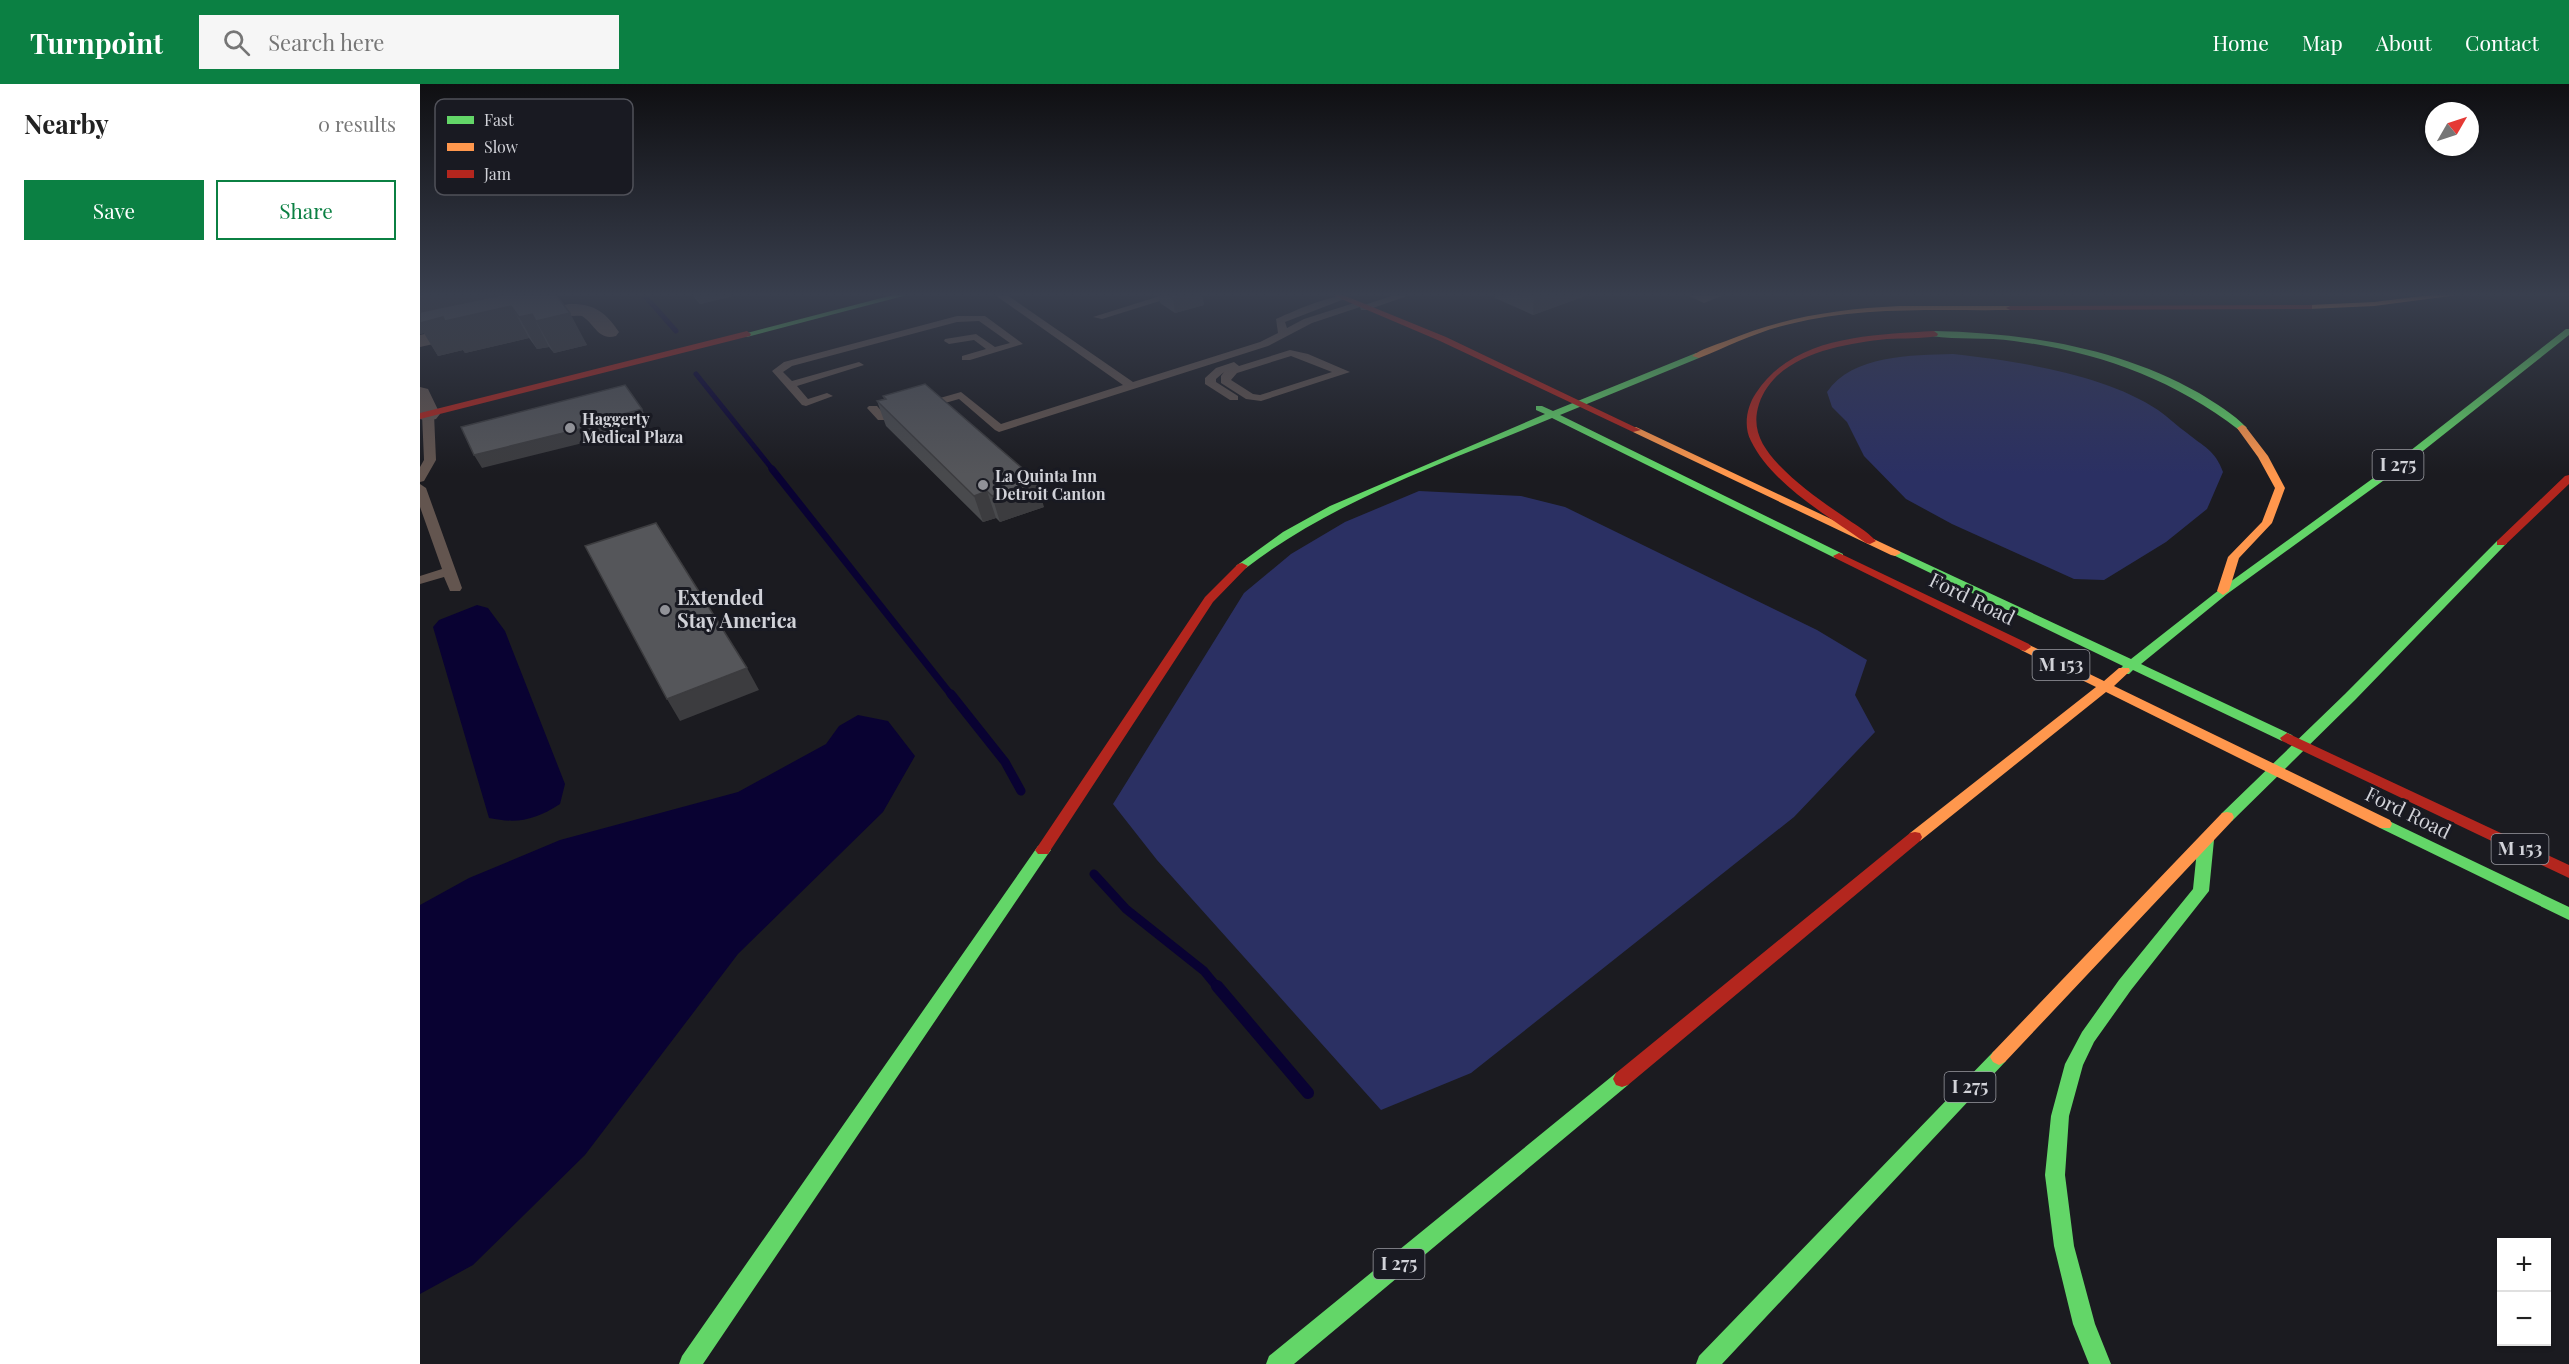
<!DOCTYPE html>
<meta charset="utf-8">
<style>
body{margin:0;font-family:"Playfair Display",serif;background:#f6f6f6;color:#222}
.controls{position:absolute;right:18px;bottom:18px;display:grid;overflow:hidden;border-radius:0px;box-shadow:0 2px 4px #0004}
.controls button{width:54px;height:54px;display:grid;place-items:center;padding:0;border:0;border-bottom:2px solid #e0e0e0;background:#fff;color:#222;font:30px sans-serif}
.compass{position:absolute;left:2005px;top:18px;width:54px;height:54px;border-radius:50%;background:#fff;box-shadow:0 2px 4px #0004;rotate:51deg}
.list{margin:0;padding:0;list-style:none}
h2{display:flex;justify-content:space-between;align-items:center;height:78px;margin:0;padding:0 24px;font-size:26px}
h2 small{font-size:20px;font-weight:400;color:#767676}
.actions{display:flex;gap:12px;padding:18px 24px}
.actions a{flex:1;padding:14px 0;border:2px solid #0b8043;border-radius:0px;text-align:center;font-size:21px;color:#0b8043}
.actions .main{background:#0b8043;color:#fff}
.icon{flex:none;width:33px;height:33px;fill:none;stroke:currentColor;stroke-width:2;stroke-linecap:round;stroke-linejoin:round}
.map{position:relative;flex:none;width:2149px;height:1280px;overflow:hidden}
header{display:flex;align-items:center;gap:36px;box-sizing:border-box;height:84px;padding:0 30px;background:#0b8043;color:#fff}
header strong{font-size:28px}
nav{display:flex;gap:33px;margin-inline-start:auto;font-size:21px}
.search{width:420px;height:54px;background:#f6f6f6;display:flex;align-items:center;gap:15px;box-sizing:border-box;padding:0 21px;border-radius:0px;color:#767676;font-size:22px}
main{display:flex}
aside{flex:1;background:#fff}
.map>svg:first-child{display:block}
.green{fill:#2b3063}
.water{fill:#090232}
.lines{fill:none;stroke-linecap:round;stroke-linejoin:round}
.stream-far3{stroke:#090232;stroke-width:5}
.stream-far2{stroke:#090232;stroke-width:7}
.stream-far1{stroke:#090232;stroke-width:9}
.stream{stroke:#090232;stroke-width:12}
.lane{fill:#63554f;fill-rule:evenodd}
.street{fill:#63554f;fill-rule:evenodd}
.fast{fill:#63d668;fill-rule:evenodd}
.slow{fill:#ff974d;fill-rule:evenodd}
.jam{fill:#b3261e;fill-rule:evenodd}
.wall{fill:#494a4d}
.shaded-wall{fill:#3c3c3f}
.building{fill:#55565a;stroke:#3c3c3f;stroke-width:1.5}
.poi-dot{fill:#919298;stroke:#191a22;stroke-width:2}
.labels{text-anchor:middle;stroke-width:6;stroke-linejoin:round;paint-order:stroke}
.far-poi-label{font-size:16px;font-weight:bold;fill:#d1d2d8;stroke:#191a22;text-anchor:start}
.shield{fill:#191a22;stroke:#9a9ba1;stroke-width:1.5}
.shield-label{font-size:18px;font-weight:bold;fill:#d1d2d8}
.poi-label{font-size:20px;font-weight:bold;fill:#d1d2d8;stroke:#191a22;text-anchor:start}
.street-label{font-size:20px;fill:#d1d2d8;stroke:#191a22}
.key{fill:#191a22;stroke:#505159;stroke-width:1.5}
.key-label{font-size:16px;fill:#d1d2d8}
</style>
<header>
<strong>Turnpoint</strong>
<div class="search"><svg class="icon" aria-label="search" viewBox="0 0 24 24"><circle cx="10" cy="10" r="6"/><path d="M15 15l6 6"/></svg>Search here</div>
<nav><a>Home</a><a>Map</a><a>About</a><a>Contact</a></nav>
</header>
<main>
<aside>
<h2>Nearby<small>0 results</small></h2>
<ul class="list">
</ul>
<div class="actions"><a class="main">Save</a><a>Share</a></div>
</aside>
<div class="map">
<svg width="2149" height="1280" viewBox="0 0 2149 1280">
<rect width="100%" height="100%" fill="#1b1b20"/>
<path class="green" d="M1533 270C1596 277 1685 290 1738 326 1748 333 1757 342 1767 349 1784 363 1795 366 1803 388L1787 425 1746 458 1684 496 1654 495 1532 440 1486 415 1444 372 1427 338 1412 323 1407 308C1432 271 1492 271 1533 270Z
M999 407 1101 412 1145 423 1397 546 1447 576 1435 611 1455 648 1374 733 1051 989 961 1026 737 776 693 720 824 509 871 470 925 438Z"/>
<path class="water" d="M57 521 68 524 85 547 145 700 140 720C115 736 98 740 69 734L13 543 19 536Z
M438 631 468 637 495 672 463 728 318 870 165 1071 53 1181 0 1210V821L49 794 140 756 318 708 406 660 419 642Z"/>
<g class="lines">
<path class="stream-far3" d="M224 211 256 247
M276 290 353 386"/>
<path class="stream-far2" d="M352 385 532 612"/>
<path class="stream-far1" d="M531 610 585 678 601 707
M674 790 706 825 784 887 798 904"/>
<path class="stream" d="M797 902 888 1009"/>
<path class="lane" d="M575 211H587L713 298 840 258 858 249 856 235C869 229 917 207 927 214L865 238 867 244 884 235 934 219H940L941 222 975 211H990L947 226H941L940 223 892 239 848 262 579 348 575 346 539 315 466 336H458L447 324 449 322H457L464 330 541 308 581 340 703 301Z
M743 211H759L682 235 673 233Z
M1267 211H1304L1284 219Z
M537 232H565L603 260 550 276H542V272L566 265 554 256 529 260 524 257 525 255 556 250 575 263 590 259 559 237 537 238 372 282 363 288 372 297 439 278 444 281 377 302 388 315 407 309 413 312 386 322 382 321 352 287 364 278Z
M870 266 888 270 930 288 841 317 826 315 801 299V292L804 288 796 295V298L818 312V316H810L785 300V294L796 284 814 278 819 282ZM871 272 912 288 840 311 833 310 811 296 817 289Z
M8 327 14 330 16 376 4 397 0 398V383L4 376 2 330Z
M0 400 6 404 42 504 40 507H30L24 493 0 500V492L22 485 0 423Z"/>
<path class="street" d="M149 220C173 219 186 228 199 248L196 252C178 257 175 240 162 232 141 230 117 243 97 238L94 234 97 230Z
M51 240 58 242 61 246 58 250 0 263V251Z
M0 303 8 305 20 330 16 335 8 337 0 335Z"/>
<path class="fast" d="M473 211H487L327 253 323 250Z
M2146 245H2149V251L1989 378 1807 510 1721 580 1872 651 1874 654 1872 657H1862L1713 586 1709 590H1699L1698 587 1703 582 1469 469 1475 466 1479 467 1711 575 1799 506 1981 374Z
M1514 247C1605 249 1698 263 1779 309 1795 319 1814 330 1827 344L1819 346C1751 294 1678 268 1594 257 1567 253 1538 256 1511 252L1510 250Z
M1276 269 1279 270V274L1140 331 1423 470V474H1415L1132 334C1029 377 914 416 826 484L822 485 816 482 863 448 910 422 1125 330 1116 326V322H1122L1133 327Z
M2081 456 2087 459 2085 461 1935 616 1812 737H1802L1800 733 1802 729 1925 610 2077 457Z
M1965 735 2149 823V836L1960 744 1958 740 1960 736Z
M1786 751 1791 752 1794 756 1789 807 1711 906 1674 958 1663 981 1649 1032 1645 1091 1654 1162 1675 1240 1691 1280H1669L1653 1240 1634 1162 1625 1091 1631 1032 1645 980 1662 948 1699 896 1773 805 1778 756 1781 752Z
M623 760 628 762 631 766 628 770 283 1280H259L262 1272 618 762Z
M1579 965 1585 968 1588 973 1585 978 1302 1280H1276L1279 1272 1573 968Z
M1202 987 1208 989 1211 995 1208 1001 874 1280H846L849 1272 1196 989Z"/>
<path class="slow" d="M2011 211H2038L1954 222 1889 225 1885 223 1889 221 1954 218Z
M1479 222H1590L1594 224 1590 226C1517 227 1441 222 1370 240 1338 247 1309 262 1279 274L1272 272C1281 265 1295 261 1306 257 1364 233 1417 225 1479 222Z
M1822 341 1825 342 1848 372 1865 404 1852 439 1819 474 1809 507 1803 511 1797 507 1808 473 1842 438 1855 404 1838 373 1817 344Z
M1216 343 1479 467 1481 469 1475 472 1471 471 1213 348V344Z
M1605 559 1684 597 1699 584H1709L1710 587 1694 602 1970 736 1972 740 1970 744H1960L1686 608 1500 757H1490L1488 753 1490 749 1676 603 1601 566 1599 563 1601 560Z
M1807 728 1812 729 1814 733 1812 737 1585 978 1579 981 1573 978 1570 973 1573 968 1802 729Z"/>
<path class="jam" d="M912 211H923L1026 253 1221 346 1213 348 1020 257Z
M1889 221H1892V225L1590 226 1586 224 1590 222Z
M327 247 331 250 330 252 0 335V329Z
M1514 247 1518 250 1517 252C1501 255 1483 254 1467 255 1422 260 1356 270 1339 320 1331 345 1342 363 1359 381 1378 401 1401 417 1423 432 1434 440 1447 447 1456 457L1450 460 1446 459C1408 432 1352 400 1331 357 1323 342 1327 322 1336 309 1374 251 1452 251 1514 247Z
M2149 391V400L2085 461H2077V457L2145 392Z
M1419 469 1609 560 1611 563 1605 567 1601 566 1415 474 1413 472Z
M822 479 828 482 793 518 628 770H618L615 766 618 762 785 513 818 480Z
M1867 649 2149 781V794L1862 657 1860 654Z
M1495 748 1500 749 1502 753 1500 757 1208 1001 1202 1003 1196 1001 1193 995 1196 989 1490 749Z"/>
</g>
<path class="wall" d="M0 211 137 212 167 261 134 269 129 263 117 265 109 254 45 269 43 266 18 272 4 249 0 250Z
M272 211H317L280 220Z
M738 211H782L784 221 755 229 740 219Z
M1075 211H1165V212L1113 231 1075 214Z
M463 312 624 423 580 438 576 434 563 438 466 342 457 317 464 315Z"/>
<path class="shaded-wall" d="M14 211H140L91 222 109 254 45 269 29 244 43 266 18 272 4 249 0 250V214Z
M276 211H317L280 220Z
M765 211H782L784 221 755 229 753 214Z
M1114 211H1165V212L1113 231Z
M150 229 167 261 134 269 116 237Z
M112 230 129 263 117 265 99 233Z
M222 325 228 338 181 351 183 354 62 384 54 371Z
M616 396 624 423 580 438 572 412Z
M567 407 576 434 563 438 554 412Z
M327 584 339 606 260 637 247 615Z"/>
<path class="building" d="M0 211H14L0 214Z
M81 211H136L150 229 116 237 112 230 99 233 91 222 25 237 23 233 0 239V228Z
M747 211H765L753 214Z
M505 300 616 396 572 412 567 407 554 412 457 317 466 315 463 312Z
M205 301 222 325 174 338 176 341 54 371 41 343Z
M236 439 327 584 247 615 165 462Z"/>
<linearGradient id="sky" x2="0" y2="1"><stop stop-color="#0f0f12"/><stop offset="0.54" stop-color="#393f4e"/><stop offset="1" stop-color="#393f4e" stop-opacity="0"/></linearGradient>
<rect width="2149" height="390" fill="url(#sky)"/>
<g class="poi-dot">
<circle cx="150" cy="344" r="6"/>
<circle cx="563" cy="401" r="6"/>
<circle cx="245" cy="526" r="6"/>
</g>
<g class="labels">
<g class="far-poi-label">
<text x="162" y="341">Haggerty<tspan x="162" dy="18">Medical Plaza</tspan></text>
<text x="575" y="398">La Quinta Inn<tspan x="575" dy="18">Detroit Canton</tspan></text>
</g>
<g class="shield">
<rect x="1952.5" y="366" width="51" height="30" rx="4.5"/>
<rect x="1612.5" y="566" width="57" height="30" rx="4.5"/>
<rect x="2071.5" y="750" width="57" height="30" rx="4.5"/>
<rect x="1524.5" y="988" width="51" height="30" rx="4.5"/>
<rect x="953.5" y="1165" width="51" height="30" rx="4.5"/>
</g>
<g class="shield-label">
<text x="1978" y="387">I 275</text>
<text x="1641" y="587">M 153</text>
<text x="2100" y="771">M 153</text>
<text x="1550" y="1009">I 275</text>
<text x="979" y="1186">I 275</text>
</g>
<g class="poi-label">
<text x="257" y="521">Extended<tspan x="257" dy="23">Stay America</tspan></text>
</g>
<g class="street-label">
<text transform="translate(1552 515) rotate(26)" y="7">Ford Road</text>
<text transform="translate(1988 729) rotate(26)" y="7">Ford Road</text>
</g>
</g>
<rect x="15" y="15" width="198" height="96" rx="9" class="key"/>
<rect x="27" y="32" width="27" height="8" fill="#63d668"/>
<rect x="27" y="59" width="27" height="8" fill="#ff974d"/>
<rect x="27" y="86" width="27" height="8" fill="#b3261e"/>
<g class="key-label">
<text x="64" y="42">Fast</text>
<text x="64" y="69">Slow</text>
<text x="64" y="96">Jam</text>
</g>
</svg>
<div class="controls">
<button>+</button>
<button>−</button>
</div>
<svg class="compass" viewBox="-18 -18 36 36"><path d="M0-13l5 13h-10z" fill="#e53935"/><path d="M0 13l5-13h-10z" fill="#767676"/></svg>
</div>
</main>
